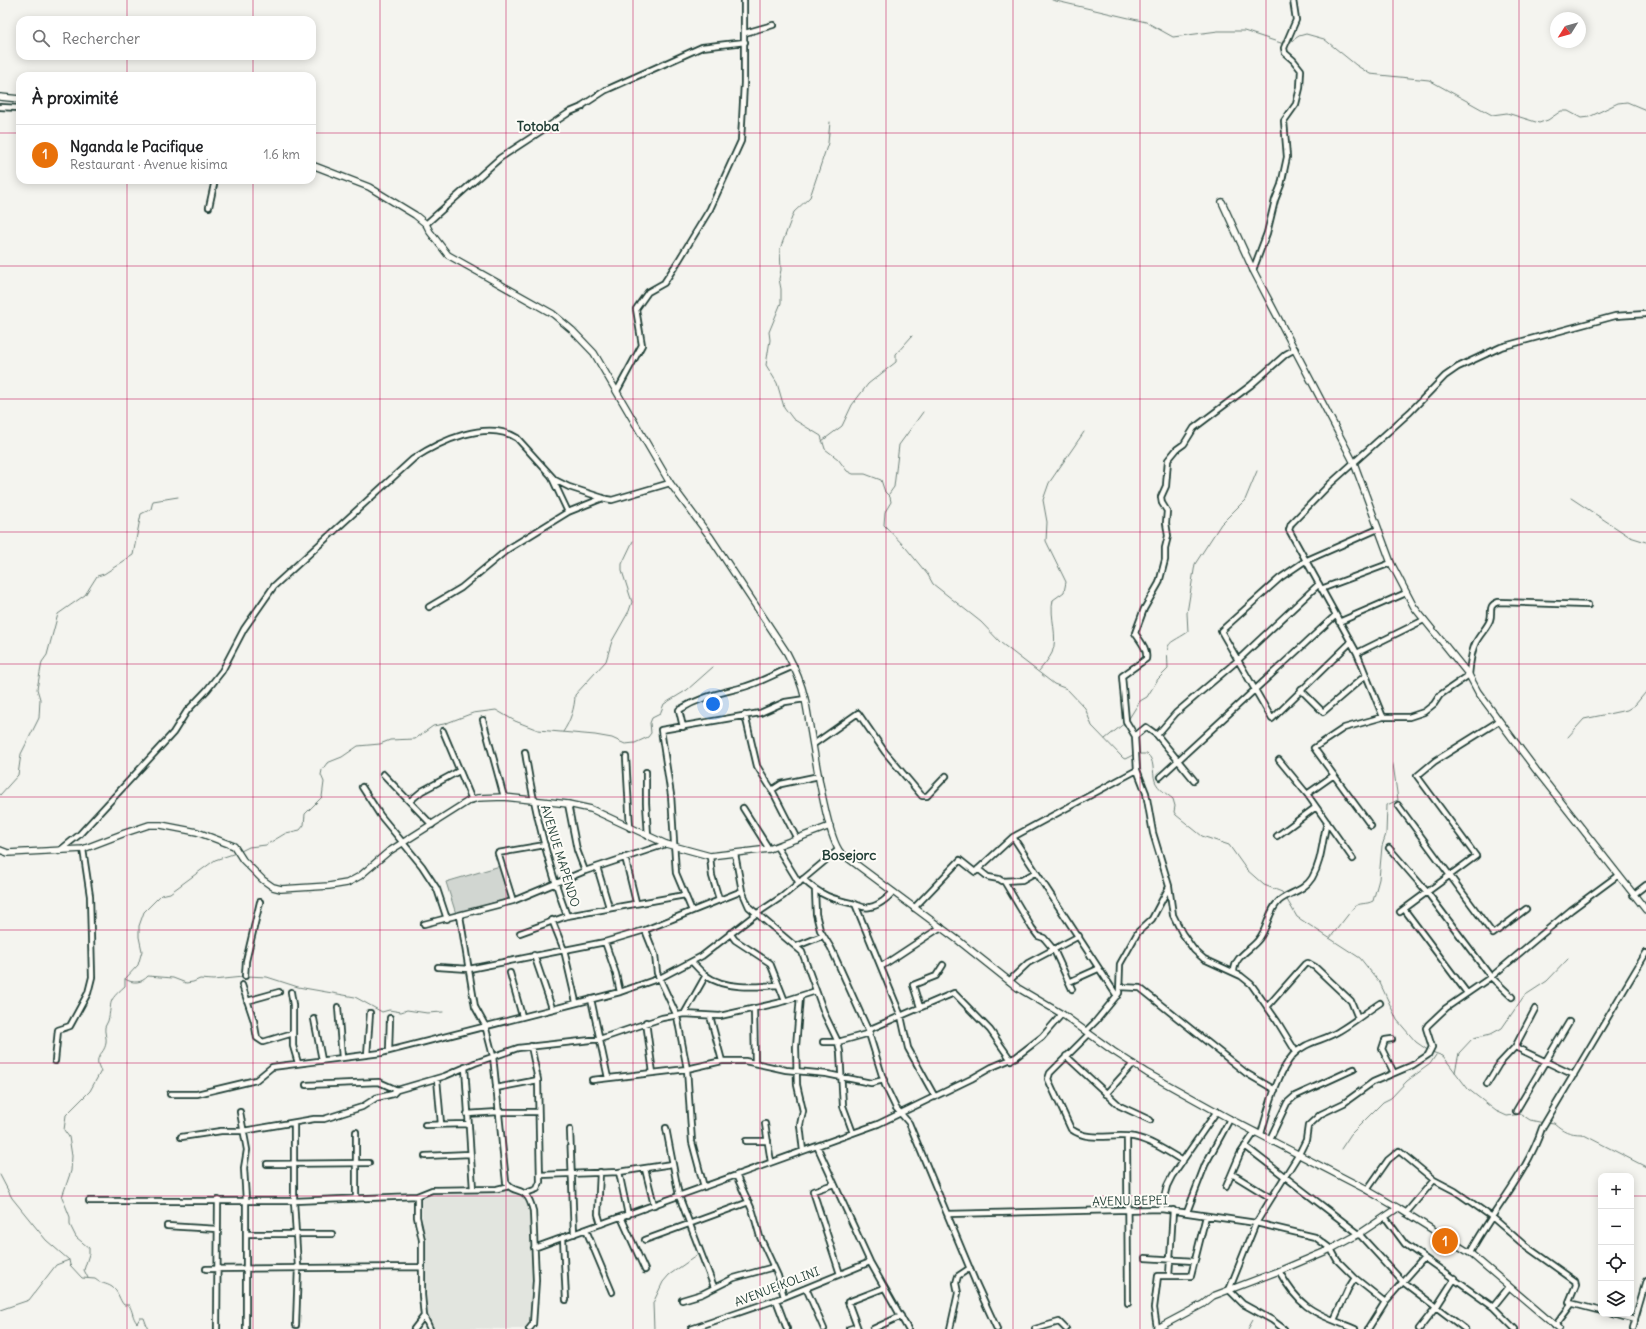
<!DOCTYPE html>
<html lang="fr">
<meta charset="utf-8">
<style>
body{margin:0;font-family:Delius,sans-serif;background:#f2f2f2;color:#202124}
.controls{position:absolute;right:12px;bottom:12px;display:grid;overflow:hidden;border-radius:8px;box-shadow:0 2px 10px #0003}
.controls button{width:36px;height:36px;display:grid;place-items:center;padding:0;border:0;border-bottom:1px solid #e0e0e0;background:#fff;color:#202124;font:20px sans-serif}
.compass{position:absolute;left:1550px;top:12px;width:36px;height:36px;border-radius:50%;background:#fff;box-shadow:0 2px 10px #0003;rotate:233deg}
.you{position:absolute;left:713px;top:704px;width:14px;height:14px;margin:-10px;border:3px solid #fff;border-radius:50%;background:#1a73e8;box-shadow:0 0 0 6px #1a73e833}
.badge{display:grid;place-items:center;width:26px;height:26px;border-radius:50%;background:#b45309;color:#fff;font-size:13px;font-weight:700}
.pin{position:absolute;translate:-50% -50%;border:2px solid #fff;box-shadow:0 1px 4px #0006}
.list{margin:0;padding:0;list-style:none}
h2{display:flex;justify-content:space-between;align-items:center;height:52px;margin:0;padding:0 16px;font-size:17px}
h2 small{font-size:13px;font-weight:400;color:#757577}
.list li{display:grid;grid-template-columns:26px 1fr auto;gap:12px;align-items:center;box-sizing:border-box;height:60px;padding:0 16px;border-top:1px solid #e0e0e0}
.list b{display:block;font-size:15px;white-space:nowrap}
.list p{margin:0;font-size:13px;white-space:nowrap;color:#757577}
.list em{font-size:13px;font-style:normal;color:#757577}
.icon{flex:none;width:22px;height:22px;fill:none;stroke:currentColor;stroke-width:2;stroke-linecap:round;stroke-linejoin:round}
.map{position:relative;flex:none;width:1646px;height:1329px;overflow:hidden}
.search{position:absolute;background:#fff;box-shadow:0 2px 10px #0003;left:16px;top:16px;width:300px;height:44px;display:flex;align-items:center;gap:10px;box-sizing:border-box;padding:0 14px;border-radius:12px;color:#757577;font-size:15px}
.panel{position:absolute;background:#fff;box-shadow:0 2px 10px #0003;left:16px;top:72px;width:300px;height:112px;border-radius:12px}
.map>svg:first-child{display:block}
.built{fill:#e2e5df}
.green{fill:#d1d6d1;stroke:#788a82}
.lines{fill:none;stroke-linecap:round;stroke-linejoin:round}
.stream{stroke:#6e8179;stroke-width:1}
.minor-casing{stroke:#1f3d34;stroke-width:8}
.tertiary-casing{stroke:#1f3d34;stroke-width:8}
.minor{stroke:#fdfcf7;stroke-width:4.5}
.tertiary{stroke:#fdfcf7;stroke-width:5.5}
.grid{fill:none;stroke:#c2185b;stroke-width:1;stroke-opacity:0.55}
.labels{text-anchor:middle;stroke-width:4;stroke-linejoin:round;paint-order:stroke}
.street-label{font-size:12px;fill:#1f3d34;stroke:#fdfcf7}
.quarter-label{font-size:14px;font-weight:bold;fill:#1f3d34;stroke:#fdfcf7}
</style>
<div class="map">
<svg width="1646" height="1329" viewBox="0 0 1646 1329">
<rect width="100%" height="100%" fill="#f4f4ef"/>
<filter id="ink" filterUnits="userSpaceOnUse"><feTurbulence type="fractalNoise" baseFrequency=".025" numOctaves="2"/><feDisplacementMap in="SourceGraphic" scale="8" xChannelSelector="R" yChannelSelector="G"/><feConvolveMatrix kernelMatrix="1 2 1 2 8 2 1 2 1" color-interpolation-filters="sRGB"/></filter>
<g filter="url(#ink)">
<path class="built" d="M532 1188 534 1278 531 1327 522 1329 428 1328 421 1195Z"/>
<path class="green" d="M500 866 509 898 456 914 446 882Z"/>
<g class="lines">
<path class="stream" d="M1052 0 1146 22 1173 37 1218 31H1244L1284 44
M1287 44 1299 36 1306 34 1324 39 1356 65 1370 74 1429 80 1492 115 1507 113 1539 123 1548 120 1561 111H1568L1581 118 1589 117 1618 103 1627 102 1646 110
M830 122 828 143 810 197 794 212 780 249 781 270 779 279 781 289V303L769 332 770 340 766 365 777 383 784 407 793 419 821 436 825 449 838 459 847 471 853 474H865L881 480 885 492 890 497 891 502 885 512 884 525 906 548 928 575 933 584 981 622 1001 643 1054 684 1067 689 1085 708 1092 726 1123 758 1125 759 1133 755
M822 441 842 426 852 405 868 384 896 362V354L912 336
M889 494 894 487 899 445 923 412
M1571 498 1630 537 1646 542
M1039 671C1043 666 1049 659 1052 653 1059 636 1049 617 1053 600L1064 592 1066 582 1046 541 1047 522 1043 500 1049 483 1084 432
M1128 720 1140 701 1147 697 1158 679 1168 669C1167 639 1165 647 1188 632L1187 613 1195 564 1221 524 1245 500 1257 471
M563 732C570 722 575 707 575 695L606 661 612 641 629 611 632 602 622 571V564L633 541
M1568 737 1584 719 1627 710 1635 705 1646 692
M1105 739 1126 722
M1138 754H1147C1155 760 1152 771 1155 781 1158 789 1167 794 1173 799L1175 806 1174 812 1176 815 1202 836 1229 845 1246 869 1264 885 1282 892 1284 895
M0 795 18 775 21 754 39 718 40 699 37 689 42 662 47 655 58 614 85 595 97 576 104 574 133 555 141 514 151 509 153 501 178 497
M241 851 249 847 266 845 286 833 300 830 304 825 305 814 322 797 324 782 321 775 322 770 327 763 342 757 358 746 380 744 390 740 415 739 433 726 444 724 473 713 496 710 515 721 538 730 595 735 612 738 625 744 635 743 648 737 651 733 650 723 652 718 660 714 664 704 687 690 713 667
M1286 898 1297 917 1360 958 1380 983 1397 1020 1416 1042 1429 1051
M1330 938 1354 907C1360 902 1366 905 1373 901L1379 879 1382 846 1386 834 1387 805 1398 800 1393 764
M246 976 267 977 298 987 355 997 382 1012 389 1010 401 1012 407 1010 427 1013 443 1012
M125 979C133 984 142 983 148 976L173 978 186 983 193 982 200 979 213 980 243 977
M1432 1052 1443 1056 1468 1089 1496 1111 1507 1116 1521 1114 1530 1120 1544 1123
M1455 1072 1459 1053 1473 1038 1491 1034 1502 1028 1524 996 1547 981 1568 959
M1547 1122 1554 1123C1563 1131 1569 1134 1582 1134L1646 1167
M1341 1149 1351 1134 1383 1102 1391 1098 1407 1081 1430 1064 1436 1055
M0 1175 12 1198 46 1240 69 1260 70 1265 82 1278 95 1279C101 1284 106 1283 112 1287 119 1292 119 1300 124 1305H129C133 1311 132 1317 137 1323L140 1318H144L148 1329
M88 1278 84 1270 89 1254V1248L76 1237 70 1225V1217L62 1197 71 1171 72 1156 69 1137 64 1130 66 1115 90 1091 101 1071C92 1055 104 1056 106 1043 107 1038 104 1032 105 1027 106 1025 107 1023 108 1021 113 1000 106 1003 125 986V979L138 965 142 951 139 937V926L144 912 161 895 170 893 215 860 236 853
M0 1310 29 1300 56 1265 69 1260
M654 1329 653 1303 663 1282 669 1275 696 1256
M1248 1329 1253 1320"/>
<g class="minor-casing">
<path id="minor" d="M745 33 773 25
M0 107 20 108
M209 207 215 180
M426 224 500 158 570 112 582 107 583 105 606 90 702 47 745 42
M1253 270 1267 233 1275 200 1281 185 1287 157 1284 121 1296 104 1300 88 1301 70 1293 60 1285 53 1284 48 1296 20 1293 0
M1295 349 1286 354 1251 385 1194 428 1184 444 1177 449 1168 460 1166 486 1161 497 1162 503 1167 511 1166 523 1168 536 1165 548V560L1159 583 1144 609 1135 633C1140 641 1148 649 1146 659L1122 676 1126 721 1135 736 1137 770 1146 793 1153 833 1169 886 1173 915 1182 933 1194 950 1204 959 1241 976 1251 984 1277 1021 1296 1052
M617 391 642 345 636 309 648 292 664 283 679 260 710 209 741 141 744 83V0
M552 478 568 512
M1321 589 1391 563
M429 607 461 588 508 549 568 512 603 498
M1339 622 1406 593
M1351 642 1272 719 1221 631 1280 578 1305 561 1378 529
M1357 653 1424 620
M1301 690 1323 712 1366 675
M745 715 757 766 772 790 797 839
M1383 717 1357 653 1289 530 1291 524 1330 484 1410 412 1445 376 1458 367 1501 347 1615 316 1646 314
M483 720 504 797
M683 727 679 710C700 697 717 694 740 688 758 684 776 673 794 666
M443 731 472 800
M1157 735 1176 713 1237 661 1319 584
M1135 736 1146 727 1157 735 1194 780
M814 744 858 713 885 752 922 796H927L946 776
M525 752C534 808 547 862 567 916
M626 757 630 828
M1279 760 1307 794 1353 859
M646 772V803L648 836
M383 774 432 825
M1160 777 1336 615
M362 787 380 815 422 866 437 889 447 919
M772 790 781 784 819 776
M1307 794 1334 775
M410 801 422 791 459 771
M568 804 577 850 585 871
M1398 805 1493 934 1526 909
M743 808 769 849
M1371 826 1314 748 1344 728 1383 717H1409L1424 712 1434 704 1440 695 1469 675C1470 664 1471 651 1476 642 1480 634 1487 628 1490 620 1493 612 1487 606 1498 602L1588 605
M1277 836 1316 807
M1013 837 1117 996
M777 847 799 883
M1389 848 1427 892 1491 977 1512 997
M59 851 79 835 173 733 187 711 207 690 222 671 244 629 274 586 413 459C440 441 487 419 517 438L555 480 569 487 606 499 612 500 670 483
M735 854 742 891 749 907 802 952 825 1015 838 1042 840 1052 843 1106 853 1133
M710 856 712 876 719 899
M625 857 636 902
M597 867 609 907
M978 869 988 877 999 879 1002 881 1022 880 1036 872
M803 879C821 896 832 899 855 904 860 906 865 909 870 907 878 906 888 898 893 892
M1004 881 1032 928 1038 936 1044 938 1054 950 1072 989
M815 890 816 914 820 930 831 948 868 1030 885 1085 896 1108 909 1123 975 1281 997 1329
M1633 895 1646 885
M513 901 498 853 545 845
M855 904 901 1016 908 1048 935 1097
M914 908 960 860 975 872 1013 837 1137 770
M1404 909 1467 993
M692 911 676 873 671 795 661 730 760 713 785 702 805 699
M1400 912 1476 856 1417 776 1435 761 1499 721
M460 916 475 1007 485 1025 493 1056 506 1182C515 1197 526 1182 533 1211L536 1280 533 1324 529 1329
M552 920 564 950 576 1002
M424 924 513 901 585 871 666 844
M645 930 655 955 657 973 677 1016 687 1069 692 1142 704 1187
M520 933 567 916 685 895
M730 933 735 940 770 963 785 1001
M605 942 616 974 620 992
M797 946 822 936
M534 955 552 1008
M692 962C696 966 700 971 705 975 725 990 756 987 778 985
M882 966 941 927
M438 967 469 969 605 942 645 930 742 891
M1234 972C1234 956 1251 950 1259 939 1268 928 1268 911 1279 901 1290 892 1304 891 1312 878 1322 861 1322 841 1327 822
M510 973 522 1016
M245 976 246 961 260 902
M1009 981 1028 963 1079 936
M1069 982 1098 969
M242 985 254 1021 257 1038 263 1042 293 1033
M1120 987 1140 988 1246 1073 1275 1090
M291 992 293 1005V1046L298 1063
M800 996 796 1047 797 1085 803 1111 800 1125 803 1151
M591 999 608 1078
M247 1001 279 992
M338 1007 342 1058
M920 1007 913 985 936 976 943 965
M1267 1007 1305 964 1308 963 1315 967 1351 1001 1358 1018
M754 1008 755 1063
M684 1014 706 975
M710 1016 722 1061
M314 1019 322 1060
M646 1022 653 1073
M868 1030 954 993 990 1030 1011 1060
M1086 1031 1096 1021 1119 993 1120 964 1138 932 1152 919 1169 887
M1089 1034 1050 1073 1048 1079 1071 1129C1090 1143 1112 1133 1134 1137 1152 1141 1168 1152 1183 1161
M1392 1039 1385 1040 1382 1049 1394 1073
M823 1042H838L870 1033
M1515 1047 1574 1075
M389 1051 390 1018
M367 1055 370 1013
M1066 1056 1120 1106 1150 1120
M55 1061 58 1030 70 1026 88 993 92 977 90 896 83 849
M465 1067 473 1189
M437 1079 441 1124
M592 1080 687 1069 722 1061H745L786 1070 827 1074 871 1083 884 1080
M1487 1084 1499 1064 1515 1047 1535 1009
M306 1085 379 1082 397 1090 445 1076 475 1063 518 1048 600 1039 662 1018 684 1014 720 1016 778 1003 816 991
M496 1088 538 1080
M170 1094H197L256 1080 272 1067 381 1053 620 992 660 978 702 956 756 914 783 896 838 850
M1106 1094 1133 1064
M1516 1111 1569 1022
M240 1112 247 1150 244 1168 246 1200V1329
M467 1114 498 1112H538
M294 1123V1201L298 1267 296 1325
M765 1124 771 1162
M425 1125 468 1124
M666 1128 679 1196 714 1287
M570 1130 574 1234
M356 1132V1199
M1261 1134C1268 1110 1277 1073 1293 1055 1306 1041 1324 1041 1339 1031 1353 1023 1366 1012 1380 1003
M181 1137 221 1131H243L314 1119H324L362 1107 376 1098 393 1094 397 1090
M1127 1137 1128 1303
M1270 1139 1287 1103 1295 1096 1354 1069
M746 1141H768
M817 1146 870 1262 908 1329
M1245 1146 1359 1234 1403 1282 1465 1329
M425 1156 470 1154
M267 1164 369 1163
M645 1169 654 1205
M600 1172 598 1214 601 1224
M619 1172 628 1215
M1232 1174 1271 1198
M540 1175 619 1172 672 1164
M736 1175 753 1212 760 1237 778 1276 784 1297
M834 1184 813 1191 840 1274
M1226 1187 1240 1154 1255 1132
M1367 1190 1388 1160 1399 1151 1434 1180 1455 1191 1492 1217 1523 1244 1575 1281 1576 1285 1569 1302 1571 1305 1555 1326
M526 1193 537 1189 540 1182 538 1080 531 1046
M417 1196V1217L422 1240V1295L424 1316 430 1329
M89 1201H294L417 1196 432 1190 497 1189 509 1186
M1161 1209 1167 1186 1172 1176 1217 1111
M1187 1212 1205 1165 1230 1119
M1406 1213 1434 1180
M947 1214 1161 1209 1256 1223 1315 1237 1331 1249 1337 1260 1355 1278 1385 1302
M621 1217 645 1270
M1385 1217 1405 1244 1493 1307 1515 1329
M167 1226 217 1229
M586 1230 612 1292
M246 1234H332
M563 1237 566 1300
M645 1240 749 1202
M534 1248 878 1124 971 1079 992 1067 1016 1057 1042 1037 1062 1014
M1470 1253C1492 1211 1527 1174 1542 1128L1646 953
M1145 1258 1194 1261
M206 1269 421 1267
M1279 1271C1301 1311 1316 1313 1355 1329
M1169 1276 1173 1210
M806 1288 824 1329
M682 1300 702 1294 734 1278 774 1267
M776 1300 787 1329
M1570 1303 1601 1311
M1493 1307 1509 1287
M1613 1314 1635 1320
M1334 1320 1348 1289 1355 1278
M1157 1328 1154 1308 1158 1276H1191L1206 1216
M217 1329 218 1200
M414 1329 424 1316
M691 1329 784 1297 870 1262
M849 1329 856 1327
M858 1329 848 1302 884 1288
M873 1329 901 1316
M950 1329 958 1293 956 1283 958 1276 970 1268
M1035 1329 1059 1322 1066 1329
M1284 1329 1272 1320 1243 1304 1229 1290 1256 1223 1299 1154 1306 1140 1308 1126 1321 1114 1344 1103 1373 1082 1413 1065 1428 1055 1432 1047 1426 1028 1428 1025 1446 1008 1491 977 1571 910 1617 876
M1368 1329 1385 1302 1424 1258
M1419 1329 1437 1306 1455 1278
M1632 1329 1646 1281"/>
</g>
<g class="tertiary-casing">
<path id="tertiary" d="M0 97 20 99
M312 165 369 187 415 215 426 224 430 232 448 255 553 314 572 330 594 353 670 483 711 538 787 653C795 668 801 682 805 699 811 728 825 836 841 853L959 941 1018 988 1062 1014 1113 1051 1147 1073 1230 1119 1367 1190 1398 1208 1470 1253 1559 1329
M1222 202 1253 270 1354 463 1391 563 1414 607 1469 675 1478 692 1536 770 1646 910
M0 850 8 853 83 849 125 833 149 825H161L197 832 234 846 243 860 263 880 273 887 281 889 329 886 347 883 360 876 388 852 470 800 478 798 504 797 568 804 591 809 666 844 710 856 769 849 830 826
M1156 1329 1203 1304 1213 1296 1279 1271 1331 1249 1359 1234 1398 1208"/>
</g>
<use href="#minor" class="minor"/>
<use href="#tertiary" class="tertiary"/>
</g>
</g>
<path class="grid" d="M127 0V20M253 0V20M380 0V1329M506 0V1329M633 0V1329M760 0V1329M886 0V1329M1013 0V1329M1140 0V1329M1266 0V1329M1393 0V1329M1519 0V1329M127 56V76M253 56V76M0 133H20M312 133H1646M127 180V1329M253 180V1329M0 266H1646M0 399H1646M0 532H1646M0 664H1646M0 797H1646M0 930H1646M0 1063H1646M0 1196H1601M1631 1196H1646"/>
<g class="labels">
<g class="street-label">
<text transform="translate(560 856) rotate(73)" y="4">AVENUE MAPENDO</text>
<text transform="translate(1130 1201) rotate(-1)" y="4">AVENU BEPEI</text>
<text transform="translate(777 1287) rotate(-21)" y="4">AVENUE KOLINI</text>
</g>
<g class="quarter-label">
<text x="538" y="131">Totoba</text>
<text x="849" y="860">Bosejorc</text>
</g>
</g>
</svg>
<div class="controls">
<button>+</button>
<button>−</button>
<button><svg class="icon" aria-label="locate" viewBox="0 0 24 24"><circle cx="12" cy="12" r="6"/><path d="M12 2v4M12 18v4M2 12h4M18 12h4"/></svg></button>
<button><svg class="icon" aria-label="layers" viewBox="0 0 24 24"><path d="M12 4l9 5-9 5-9-5zM3 14l9 5 9-5"/></svg></button>
</div>
<svg class="compass" viewBox="-18 -18 36 36"><path d="M0-13l5 13h-10z" fill="#e53935"/><path d="M0 13l5-13h-10z" fill="#757577"/></svg>
<div class="you"></div>
<div class="pin badge" style="left:1445px;top:1241px;background:#e8710a">1</div>
<div class="search"><svg class="icon" aria-label="search" viewBox="0 0 24 24"><circle cx="10" cy="10" r="6"/><path d="M15 15l6 6"/></svg>Rechercher</div>
<section class="panel">
<h2>À proximité<small></small></h2>
<ul class="list">
<li><span class="badge" style="background:#e8710a">1</span><div><b>Nganda le Pacifique</b><p>Restaurant · Avenue kisima</p></div><em>1.6 km</em></li>
</ul>
</section>
</div>
